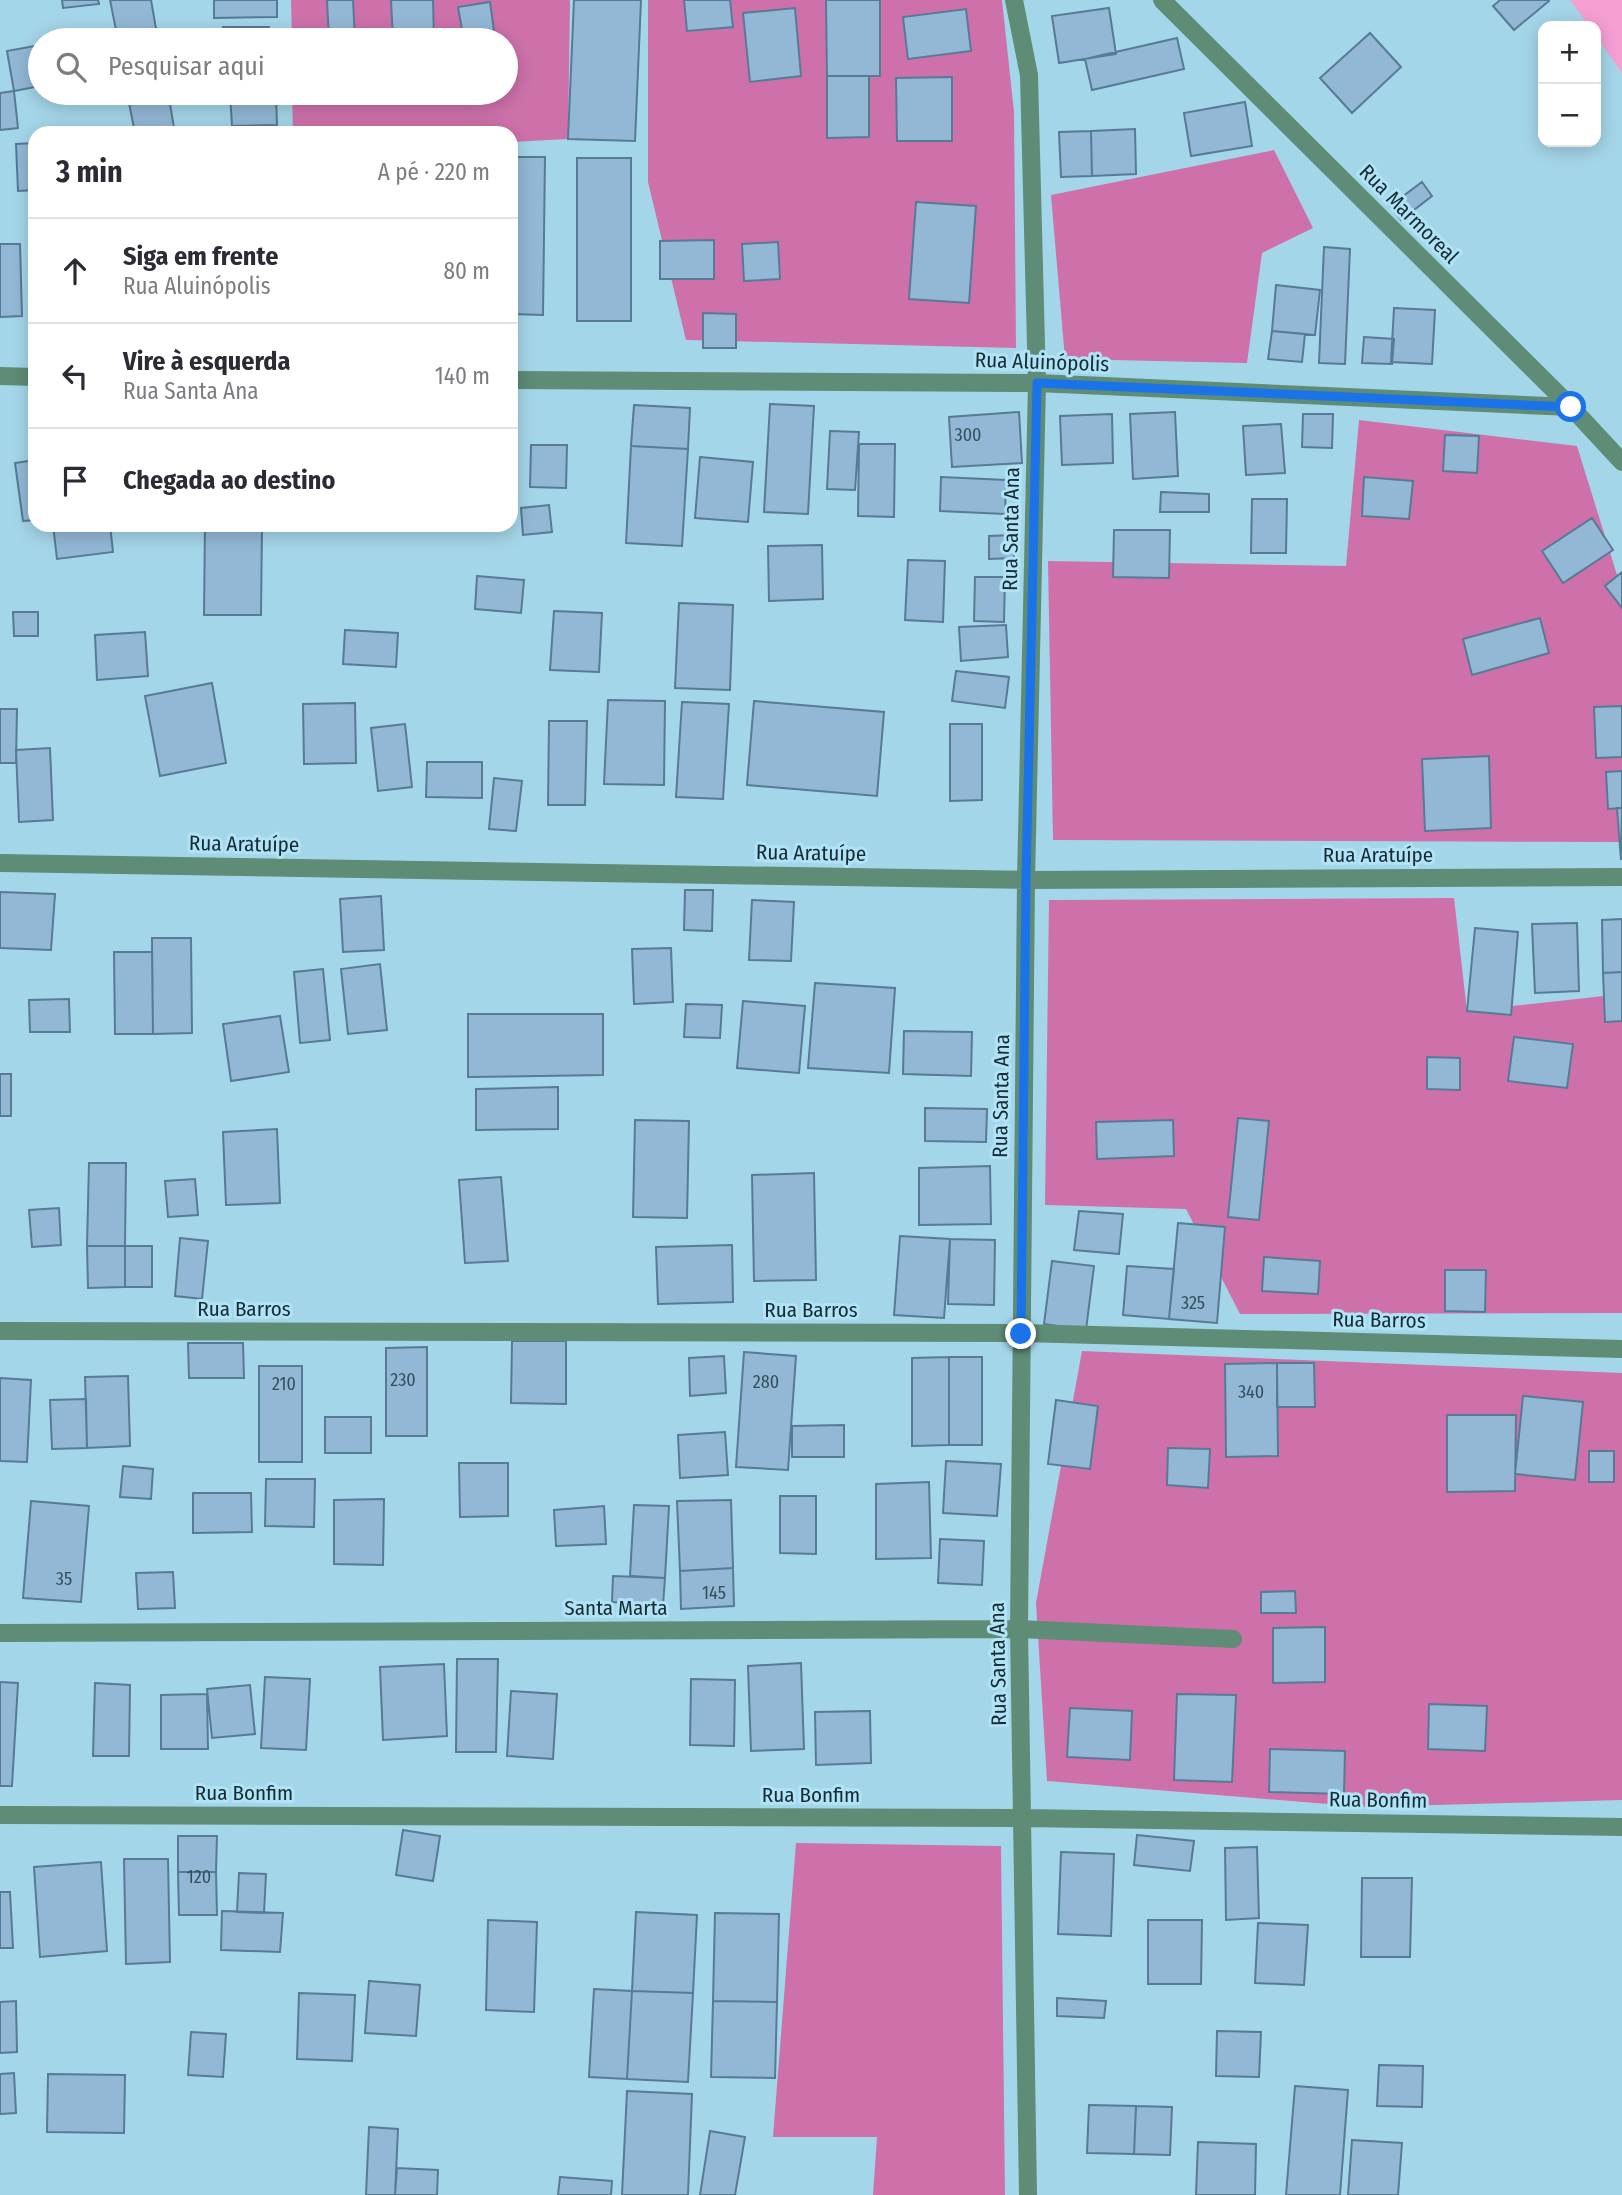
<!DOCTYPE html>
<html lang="pt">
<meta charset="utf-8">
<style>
body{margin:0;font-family:"Fira Sans Condensed",sans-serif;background:#f2f2f3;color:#2b2b33}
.controls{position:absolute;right:21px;top:21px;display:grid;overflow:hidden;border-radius:14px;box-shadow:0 4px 18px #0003}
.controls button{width:63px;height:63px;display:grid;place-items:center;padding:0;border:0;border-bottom:2px solid #e1e1e2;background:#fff;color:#2b2b33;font:35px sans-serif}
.stop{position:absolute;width:21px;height:21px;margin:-16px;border:5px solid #1a73e8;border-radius:50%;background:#fff}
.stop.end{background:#1a73e8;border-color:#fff;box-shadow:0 2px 7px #0008}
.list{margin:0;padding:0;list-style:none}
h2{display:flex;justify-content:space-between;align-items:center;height:91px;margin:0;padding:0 28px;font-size:30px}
h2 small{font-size:23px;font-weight:400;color:#7c7c81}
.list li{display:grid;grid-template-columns:46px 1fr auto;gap:21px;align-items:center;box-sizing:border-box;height:105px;padding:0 28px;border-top:2px solid #e1e1e2}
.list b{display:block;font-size:26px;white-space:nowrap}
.list p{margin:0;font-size:23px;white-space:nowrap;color:#7c7c81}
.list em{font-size:23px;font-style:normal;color:#7c7c81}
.icon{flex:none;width:38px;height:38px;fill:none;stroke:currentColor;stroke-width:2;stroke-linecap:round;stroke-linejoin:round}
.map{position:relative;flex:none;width:1622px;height:2195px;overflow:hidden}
.search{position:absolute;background:#fff;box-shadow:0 4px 18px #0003;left:28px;top:28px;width:490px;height:77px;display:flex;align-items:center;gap:18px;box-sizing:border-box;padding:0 24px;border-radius:38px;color:#7c7c81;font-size:26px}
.panel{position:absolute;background:#fff;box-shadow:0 4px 18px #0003;left:28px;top:126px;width:490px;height:406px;border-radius:21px}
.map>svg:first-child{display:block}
.green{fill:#f59fd3}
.forest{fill:#ce71ab}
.building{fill:#93b8d6;stroke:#577a95;stroke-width:2}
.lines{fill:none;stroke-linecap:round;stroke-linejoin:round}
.minor{stroke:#5e8c76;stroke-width:18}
.route{stroke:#1a73e8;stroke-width:9}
.labels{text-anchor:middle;stroke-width:6;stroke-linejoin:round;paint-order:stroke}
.number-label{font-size:18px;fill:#364e5b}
.street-label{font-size:21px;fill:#172b32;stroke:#b1e3f7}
</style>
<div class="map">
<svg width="1622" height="2195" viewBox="0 0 1622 2195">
<rect width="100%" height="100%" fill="#a4d6e9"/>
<path class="green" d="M1570 0H1622V73L1596 36V26H1589Z"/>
<path class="forest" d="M291 0H570L568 139 511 142V133H293L292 93H506V40H292Z
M648 0H1002L1014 112 1016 348 686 340 648 182Z
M1274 150 1313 228 1262 253 1247 363 1065 359 1051 195Z
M1359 420 1577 446 1622 591V842L1053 840 1048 561 1346 566Z
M1454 898 1467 1011 1622 994V1313L1240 1314 1186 1209 1045 1205 1049 900Z
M1082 1351 1622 1373V1800L1365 1807 1047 1781 1036 1603Z
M796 1843 1001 1846 1005 2195H873L877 2137H773Z"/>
<path class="building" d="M62 0H98L99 4 63 8Z
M110 0H151L158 40H118Z
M214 0H277V17L214 18Z
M327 0H353L355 40H329Z
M391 0H433L434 40H393Z
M574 0H641L635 141 568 139Z
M684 0H730L733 27 687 31Z
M826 0H880V76H827Z
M1500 0H1548L1549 1 1514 30 1493 6Z
M490 2 494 31 463 35 458 7Z
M795 8 801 76 750 82 743 13Z
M1109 8 1116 54 1059 63 1052 16Z
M966 9 971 51 908 59 903 17Z
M223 27H269V40H224Z
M1370 33 1401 67 1352 113 1320 78Z
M1177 38 1184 69 1092 90 1085 59Z
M40 45V86L14 91 7 51Z
M827 76H869V137L827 138Z
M952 77V141H897L896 78Z
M14 91 18 128 0 130V93Z
M127 93H168L175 133H135Z
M230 93H276L277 125 232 126Z
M1245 102 1252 146 1191 156 1184 113Z
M1135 129 1136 174 1092 176 1091 131Z
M1091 131 1092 176 1061 177 1059 132Z
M35 143V190L18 191 16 144Z
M511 157H545L543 315 511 314Z
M577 158H631V321H577Z
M1422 182 1432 196 1401 220 1390 206Z
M916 202 976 206 969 303 909 299Z
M714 240V279H660V241Z
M778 242 780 279 744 281 742 244Z
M0 244H20L22 316 0 317Z
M1324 247 1350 249 1345 364 1319 363Z
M1276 285 1320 290 1315 335 1272 331Z
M1394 308 1435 310 1432 364 1391 362Z
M703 313 736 314V348H703Z
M1272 331 1305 334 1302 362 1268 359Z
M1364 337 1394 339 1392 364 1362 363Z
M770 404 814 406 808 514 764 512Z
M634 405 690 408 688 449 631 446Z
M1019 412 1022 463 952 467 949 417Z
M1175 412 1178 476 1133 479 1130 414Z
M1112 414 1113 463 1062 465 1060 416Z
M1303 414H1333L1332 448 1302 447Z
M1281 424 1285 473 1246 475 1243 426Z
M830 431 859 432 855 490 827 489Z
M1445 435 1479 436 1477 473 1443 471Z
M859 444H895L894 517 858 516Z
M531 445H567L566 488 530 487Z
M631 446 688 449 682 546 626 543Z
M700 457 753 462 748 522 695 518Z
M35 460V520L23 521 15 463Z
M941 477 1006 480 1005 514 940 511Z
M1364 477 1413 481 1409 519 1362 516Z
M1161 492 1209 494V512H1160Z
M1252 499H1287L1286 553H1251Z
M549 505 552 532 523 535 521 508Z
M1592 518 1613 550 1563 583 1542 551Z
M53 525H110L113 552 57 559Z
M205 525H262L261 615H204Z
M1114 530H1170L1169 578 1113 577Z
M1014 535V558L989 559V536Z
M822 545 823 599 769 601 768 546Z
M908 560 945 561 943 622 905 620Z
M1622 572V608L1605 586Z
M477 576 524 580 521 613 475 609Z
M975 577H1005L1004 622 974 621Z
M679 603 733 605 730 690 675 688Z
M554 611 602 613 599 672 550 670Z
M13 612H38V636H14Z
M1540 618 1549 653 1472 675 1463 639Z
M1006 625 1008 657 961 661 959 627Z
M345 630 398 633 396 667 343 664Z
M145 632 148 676 97 680 95 635Z
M956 671 1009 677 1005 708 952 701Z
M212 683 226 763 160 776 145 696Z
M608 700 665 701 664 785 604 784Z
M754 701 884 712 877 796 747 785Z
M682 702 729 704 723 799 676 797Z
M355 703 356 763 304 764 303 704Z
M1622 706V757L1596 758 1594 707Z
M0 709H17L16 763H0Z
M549 721H587L585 805H548Z
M405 724 412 787 378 791 371 728Z
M950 724H982V800L950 801Z
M50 748 53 820 19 822 16 750Z
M1489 756 1491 828 1425 831 1422 759Z
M427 762H482V798L426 797Z
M1622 771V808L1608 809 1606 772Z
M494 778 522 781 516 831 489 829Z
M1617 808H1622L1621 860Z
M685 890H713L712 931 684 930Z
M0 892 55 894 51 950 0 948Z
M381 896 384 950 343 952 340 899Z
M752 900 794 902 791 961 749 960Z
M1622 919V972L1603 973 1602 920Z
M1577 923 1579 991 1535 993 1532 924Z
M1475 928 1518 932 1511 1015 1467 1011Z
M152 938H191L192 1033 153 1034Z
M671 948 673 1002 634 1004 632 949Z
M114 952H152L153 1034H115Z
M380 964 387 1030 348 1034 341 969Z
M323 969 330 1040 300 1043 294 972Z
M1622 972V1021L1605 1022 1603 973Z
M815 983 895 988 889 1073 808 1068Z
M69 999 70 1032H30L29 1000Z
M743 1001 805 1006 799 1073 737 1068Z
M686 1004 722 1005 720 1038 684 1037Z
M468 1014H603V1075L468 1077Z
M280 1016 289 1072 231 1081 223 1024Z
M904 1031 972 1032 971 1076 903 1074Z
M1514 1037 1573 1044 1567 1088 1508 1081Z
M1427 1057 1460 1058V1090L1427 1089Z
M0 1074H11V1116H0Z
M558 1087V1129L476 1130V1089Z
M925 1108 987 1109 986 1142 925 1141Z
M1238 1118 1269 1121 1259 1220 1228 1217Z
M635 1120 689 1121 687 1218 633 1217Z
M1173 1120 1174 1156 1097 1159 1096 1122Z
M277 1129 280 1203 226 1205 223 1132Z
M89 1163H126L125 1246H87Z
M990 1166 991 1224 919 1225V1168Z
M814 1173 816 1280 754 1281 752 1175Z
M501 1177 508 1261 465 1263 459 1180Z
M195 1179 198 1215 168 1217 165 1181Z
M59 1208 61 1245 32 1247 29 1210Z
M1079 1211 1123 1214 1119 1254 1074 1250Z
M1178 1223 1225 1227 1217 1323 1169 1319Z
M900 1236 950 1239 944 1318 894 1315Z
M180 1238 208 1241 202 1299 175 1296Z
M950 1239 995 1240 994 1305 948 1304Z
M732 1245 733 1302 658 1304 656 1247Z
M87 1246H125V1287L88 1288Z
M125 1246H152V1287H125Z
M1264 1257 1320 1261 1318 1294 1262 1291Z
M1052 1261 1094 1266 1086 1330 1044 1324Z
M1127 1266 1174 1269 1169 1319 1123 1315Z
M1445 1270H1486L1485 1312 1445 1311Z
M512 1341H566V1404L511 1403Z
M188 1343H243L244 1378H189Z
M427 1347V1436H386V1348Z
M744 1352 796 1356 788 1470 736 1467Z
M724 1356 726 1393 690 1396 689 1358Z
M949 1357H982V1445H949Z
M949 1357V1445L912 1446V1358Z
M1277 1363H1314L1315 1407H1277Z
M1277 1363 1278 1456 1226 1457 1225 1364Z
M259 1366H302V1462H259Z
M128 1376 130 1446 87 1448 85 1377Z
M0 1378 31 1380 27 1462 0 1461Z
M1523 1396 1583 1402 1575 1480 1515 1474Z
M86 1399 87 1448 52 1449 50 1400Z
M1056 1400 1098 1406 1090 1469 1048 1464Z
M1447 1415H1516L1515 1491 1447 1492Z
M325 1417H371V1453H325Z
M844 1425V1457H792V1426Z
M725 1432 728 1475 680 1478 678 1435Z
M1168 1448 1210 1449 1208 1488 1167 1485Z
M1589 1451H1614V1482H1589Z
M946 1461 1001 1464 997 1516 943 1513Z
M459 1463H508V1516L460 1517Z
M123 1466 153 1469 151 1499 120 1497Z
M266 1479H315L314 1527 265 1526Z
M929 1482 931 1558 876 1559V1484Z
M193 1493H251L252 1532 193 1533Z
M780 1496H816V1554L780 1553Z
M384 1499 383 1565 334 1564V1500Z
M731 1500 733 1568 680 1571 677 1501Z
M31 1501 89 1506 81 1602 23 1598Z
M634 1505 669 1506 665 1578 630 1576Z
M604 1506 606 1544 556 1546 554 1510Z
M940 1539 984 1541 982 1585 938 1583Z
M733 1568 734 1606 681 1609 680 1571Z
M173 1572 175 1608 138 1609 136 1573Z
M613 1576 665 1578 663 1605 612 1602Z
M1295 1591 1296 1613H1261V1592Z
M1325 1627V1682L1273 1683V1628Z
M457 1659H498L496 1752H456Z
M801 1663 804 1749 751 1751 748 1666Z
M444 1664 447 1736 383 1740 380 1667Z
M265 1677 310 1679 306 1750 261 1748Z
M691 1679 735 1680 734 1746 690 1745Z
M0 1682 18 1683 12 1786H0Z
M95 1683 130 1685 129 1756H93Z
M250 1685 255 1734 212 1738 207 1689Z
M511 1691 557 1694 553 1759 507 1756Z
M207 1694 208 1749H161V1695Z
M1177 1694 1236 1695 1232 1782 1174 1780Z
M1429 1704 1487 1706 1485 1751 1428 1749Z
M1070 1708 1132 1711 1130 1760 1067 1757Z
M870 1711 871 1763 816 1765 815 1712Z
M1270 1749 1345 1751 1344 1794 1269 1792Z
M403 1830 440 1836 433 1881 396 1875Z
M1137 1835 1194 1841 1190 1871 1134 1865Z
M178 1836H217L216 1872H178Z
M1257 1847 1259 1918 1226 1920 1225 1848Z
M1061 1852 1114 1854 1111 1936 1058 1934Z
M124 1859H168L170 1962 126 1964Z
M101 1862 107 1951 40 1957 34 1867Z
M178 1872H216L217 1915H179Z
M239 1873 266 1874 264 1913 237 1912Z
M1362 1878H1412L1410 1957H1361Z
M0 1892H10L13 1948H0Z
M222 1911 283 1913 280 1952 221 1950Z
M636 1912 697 1915 693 1993 632 1991Z
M715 1913 779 1914 777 2002 713 2001Z
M488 1920 537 1922 534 2012 486 2010Z
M1148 1920H1202L1201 1984H1148Z
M1258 1923 1308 1925 1304 1985 1255 1983Z
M369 1981 420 1985 416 2036 365 2033Z
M594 1989 632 1991 627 2079 589 2077Z
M632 1991 693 1993 688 2082 627 2079Z
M299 1993 355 1995 352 2061 297 2059Z
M1057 1998 1106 2001 1104 2018 1057 2016Z
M16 2001 17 2052 0 2053V2002Z
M713 2001 777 2002 775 2078 711 2077Z
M1217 2031 1261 2032 1259 2077 1216 2076Z
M191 2032 226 2034 223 2077 188 2075Z
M1379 2065 1423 2066 1422 2107 1377 2106Z
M14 2073 16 2113 0 2114V2074Z
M48 2074 125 2075 124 2133 47 2132Z
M1295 2086 1348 2090 1340 2195H1286Z
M627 2091 692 2094 688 2195H622Z
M1089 2105 1136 2106 1134 2154 1087 2153Z
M1136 2106 1172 2107 1170 2155 1134 2154Z
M369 2127 398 2129 395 2195H366Z
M710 2131 745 2137 735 2195H700Z
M1352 2140 1402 2143 1398 2195H1348Z
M1198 2142 1256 2144 1255 2195H1196Z
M397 2168 438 2170 437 2195H395Z
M560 2177 612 2181 611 2195H558Z"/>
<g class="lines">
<path class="minor" d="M1014 0 1029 75 1037 383 1026 880 1019 1629 1028 2195
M1162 0 1571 407 1622 462
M0 376 35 377
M511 380 1037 383 1571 407
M0 863 1026 880 1622 877
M0 1331 1022 1333 1622 1349
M0 1633 1019 1629 1233 1639
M0 1815 1023 1818 1622 1827"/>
</g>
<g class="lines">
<path class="route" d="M1021 1334 1026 880 1037 383 1571 407"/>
</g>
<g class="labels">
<g class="number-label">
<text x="968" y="441">300</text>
<text x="1193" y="1309">325</text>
<text x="403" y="1386">230</text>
<text x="766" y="1388">280</text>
<text x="284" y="1390">210</text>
<text x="1251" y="1398">340</text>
<text x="64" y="1585">35</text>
<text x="714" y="1599">145</text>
<text x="199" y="1883">120</text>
</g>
<g class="street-label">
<text transform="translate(1409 214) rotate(45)" y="7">Rua Marmoreal</text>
<text transform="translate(1042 362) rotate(2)" y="7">Rua Aluinópolis</text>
<text transform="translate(1011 529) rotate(-89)" y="7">Rua Santa Ana</text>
<text transform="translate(244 844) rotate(1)" y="7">Rua Aratuípe</text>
<text transform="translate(811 853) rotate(1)" y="7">Rua Aratuípe</text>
<text x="1378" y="862">Rua Aratuípe</text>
<text transform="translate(1001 1096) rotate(-89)" y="7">Rua Santa Ana</text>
<text x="244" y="1316">Rua Barros</text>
<text x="811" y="1317">Rua Barros</text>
<text transform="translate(1379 1320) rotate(1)" y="7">Rua Barros</text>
<text x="616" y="1615">Santa Marta</text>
<text transform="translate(998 1664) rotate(-91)" y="7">Rua Santa Ana</text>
<text x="244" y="1800">Rua Bonfim</text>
<text x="811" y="1802">Rua Bonfim</text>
<text transform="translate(1378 1800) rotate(1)" y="7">Rua Bonfim</text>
</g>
</g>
</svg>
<div class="controls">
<button>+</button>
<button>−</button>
</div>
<div class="stop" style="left:1571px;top:407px"></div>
<div class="stop end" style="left:1021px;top:1334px"></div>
<div class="search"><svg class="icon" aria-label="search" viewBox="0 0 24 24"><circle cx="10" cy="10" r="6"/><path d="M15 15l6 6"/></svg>Pesquisar aqui</div>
<section class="panel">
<h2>3 min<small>A pé · 220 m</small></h2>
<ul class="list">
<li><svg class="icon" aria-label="ahead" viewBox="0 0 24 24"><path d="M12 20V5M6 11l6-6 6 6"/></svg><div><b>Siga em frente</b><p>Rua Aluinópolis</p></div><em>80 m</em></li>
<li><svg class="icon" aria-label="left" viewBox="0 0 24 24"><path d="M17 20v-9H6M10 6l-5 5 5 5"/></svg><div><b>Vire à esquerda</b><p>Rua Santa Ana</p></div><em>140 m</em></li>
<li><svg class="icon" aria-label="arrive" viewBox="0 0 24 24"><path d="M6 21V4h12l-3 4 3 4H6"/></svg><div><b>Chegada ao destino</b></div></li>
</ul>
</section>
</div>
